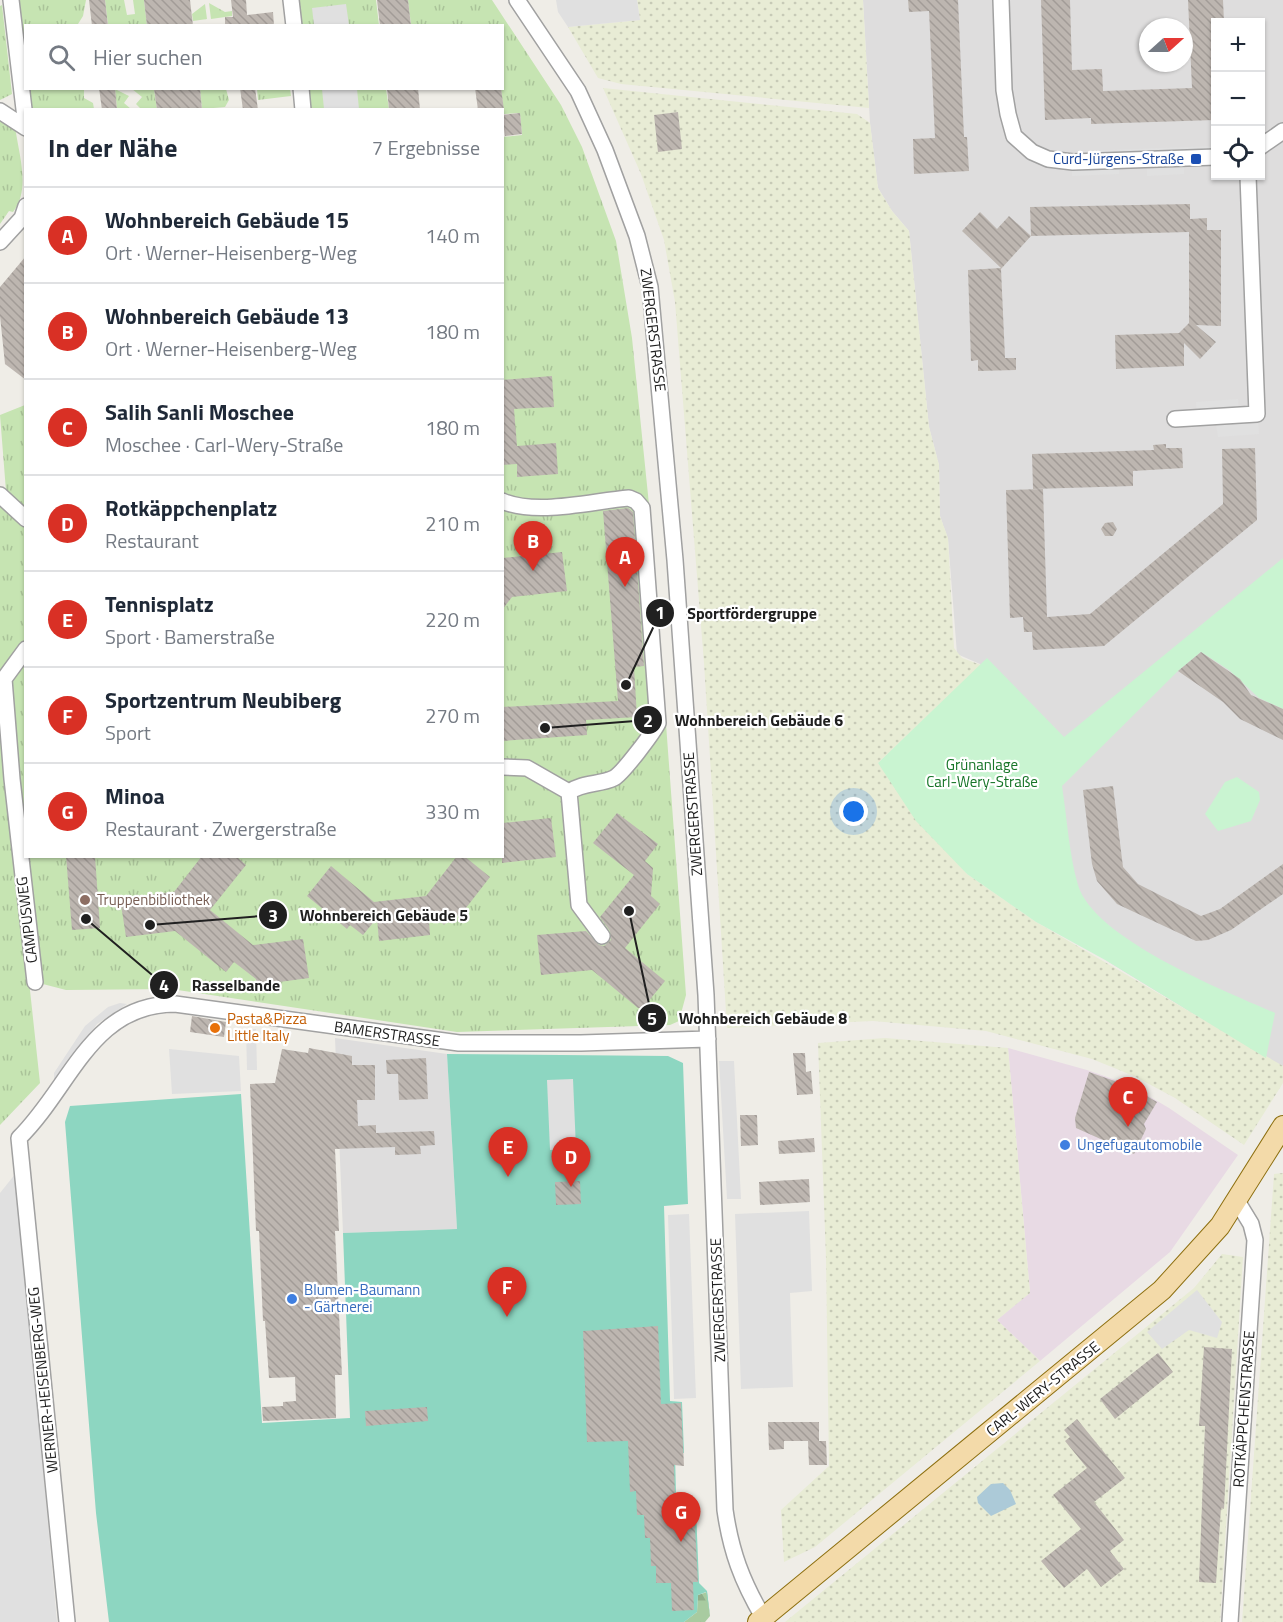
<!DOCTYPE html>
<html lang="de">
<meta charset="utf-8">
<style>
body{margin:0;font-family:"Titillium Web",sans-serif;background:#f2f2f3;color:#1f2937}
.controls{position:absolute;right:18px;top:18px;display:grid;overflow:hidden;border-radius:0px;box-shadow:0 2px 4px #0004}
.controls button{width:54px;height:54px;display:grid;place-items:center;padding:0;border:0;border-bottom:2px solid #e0e1e3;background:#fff;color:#1f2937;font:30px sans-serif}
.compass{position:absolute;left:1139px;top:18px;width:54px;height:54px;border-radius:50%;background:#fff;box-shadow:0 2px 4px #0004;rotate:69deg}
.you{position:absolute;left:854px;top:812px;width:21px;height:21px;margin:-15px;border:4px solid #fff;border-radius:50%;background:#1a73e8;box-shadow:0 0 0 9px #1a73e833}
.badge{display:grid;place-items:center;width:39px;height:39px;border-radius:50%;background:#d93025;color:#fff;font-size:20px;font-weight:700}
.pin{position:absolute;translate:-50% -50px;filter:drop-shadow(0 2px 3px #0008)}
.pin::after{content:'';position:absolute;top:32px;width:21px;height:18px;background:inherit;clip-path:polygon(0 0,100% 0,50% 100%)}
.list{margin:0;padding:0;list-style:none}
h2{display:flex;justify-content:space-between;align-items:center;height:78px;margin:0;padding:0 24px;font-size:26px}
h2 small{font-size:20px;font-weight:400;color:#747a83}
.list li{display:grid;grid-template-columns:39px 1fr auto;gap:18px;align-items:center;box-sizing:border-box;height:96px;padding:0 24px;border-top:2px solid #e0e1e3}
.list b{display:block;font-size:22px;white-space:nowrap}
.list p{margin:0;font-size:20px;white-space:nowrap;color:#747a83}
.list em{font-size:20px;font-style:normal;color:#747a83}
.icon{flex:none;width:33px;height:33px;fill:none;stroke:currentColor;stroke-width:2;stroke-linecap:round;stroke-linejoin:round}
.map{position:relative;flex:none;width:1283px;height:1622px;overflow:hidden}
.search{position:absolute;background:#fff;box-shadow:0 2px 4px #0004;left:24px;top:24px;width:480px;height:66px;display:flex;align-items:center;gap:15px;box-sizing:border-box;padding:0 21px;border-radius:0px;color:#747a83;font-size:22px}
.panel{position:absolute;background:#fff;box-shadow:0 2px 4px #0004;left:24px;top:108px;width:480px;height:750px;border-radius:0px}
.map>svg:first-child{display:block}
.residential{fill:#dedddd;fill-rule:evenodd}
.industrial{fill:#e8dae4}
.farmland{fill:url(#farmland-dots)}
.grass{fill:url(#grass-tufts)}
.forest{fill:url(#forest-firs)}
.park{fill:#c9f4d1}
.pitch{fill:#8dd6c1}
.parking{fill:#e0e0e0}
.water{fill:#accad8}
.building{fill:url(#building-back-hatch)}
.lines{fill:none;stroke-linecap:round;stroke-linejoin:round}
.minor-casing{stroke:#a1a1a1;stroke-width:18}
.major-casing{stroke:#8d6f0f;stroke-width:22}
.minor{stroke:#fff;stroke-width:15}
.major{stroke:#f3daa9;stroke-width:20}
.transit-dot{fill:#1a4fb4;stroke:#fff;stroke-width:2}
.education-dot{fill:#8d6e63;stroke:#fff;stroke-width:2}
.food-dot{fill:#e8710a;stroke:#fff;stroke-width:2}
.shop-dot{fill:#3f7fe0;stroke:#fff;stroke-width:2}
.labels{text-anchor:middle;stroke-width:4.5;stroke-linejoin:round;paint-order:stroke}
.transit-label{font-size:15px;fill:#164399;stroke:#fff;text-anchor:end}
.street-label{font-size:15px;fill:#202020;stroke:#fff}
.park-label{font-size:15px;fill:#177528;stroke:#fff}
.education-label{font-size:15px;fill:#785e54;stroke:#fff;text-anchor:start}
.food-label{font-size:15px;fill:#c56008;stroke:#fff;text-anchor:start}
.shop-label{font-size:15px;fill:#366cbe;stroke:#fff;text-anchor:start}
.leader{fill:none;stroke:#202020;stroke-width:2}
.callout-dot{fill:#202020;stroke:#fff;stroke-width:2}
.mark-label{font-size:18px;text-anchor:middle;font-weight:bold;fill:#fff}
.callout-label{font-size:16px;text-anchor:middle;font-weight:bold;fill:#202020;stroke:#fff;stroke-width:4.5;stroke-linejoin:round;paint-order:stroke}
</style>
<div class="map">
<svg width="1283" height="1622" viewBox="0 0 1283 1622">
<defs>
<pattern id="farmland-dots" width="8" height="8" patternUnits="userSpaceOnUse" patternTransform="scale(1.5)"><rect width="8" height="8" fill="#e8ecd5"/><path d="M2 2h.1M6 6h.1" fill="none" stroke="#c7cab7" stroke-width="1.8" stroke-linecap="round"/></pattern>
<pattern id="grass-tufts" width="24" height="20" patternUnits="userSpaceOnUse" patternTransform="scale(1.5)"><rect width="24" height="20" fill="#c6e4b2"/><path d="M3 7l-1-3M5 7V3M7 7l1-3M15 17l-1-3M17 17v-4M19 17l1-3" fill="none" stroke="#aac399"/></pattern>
<pattern id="forest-firs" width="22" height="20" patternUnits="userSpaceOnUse" patternTransform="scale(1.5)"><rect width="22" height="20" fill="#a8cba0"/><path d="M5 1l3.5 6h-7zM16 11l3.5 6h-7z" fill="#90ae8a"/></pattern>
<pattern id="building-back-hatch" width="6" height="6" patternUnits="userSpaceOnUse" patternTransform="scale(1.5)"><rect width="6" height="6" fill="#bdb6b0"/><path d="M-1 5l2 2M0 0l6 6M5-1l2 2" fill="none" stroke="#a29c97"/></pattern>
</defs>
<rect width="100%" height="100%" fill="#efede7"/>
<path class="residential" d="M863 0H1283V1066L1266 1058 1107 961 980 664 957 654 948 539 940 516 939 465 929 427 909 231 892 211 878 188 870 123ZM1216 22H1260V176H1216ZM1148 27H1184V63H1148Z
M335 1038 447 1054 457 1229 343 1233Z"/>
<path class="industrial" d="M1008 1048 1087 1070 1130 1085 1169 1108 1238 1155 1170 1252 1040 1361 997 1320 1030 1292Z"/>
<path class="farmland" d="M637 0H863L869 108 621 84 598 78 568 27 640 20Z
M603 88 857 114 870 123 878 188 892 211 909 231 929 427 939 465 940 516 948 538 954 648 962 658 981 665 878 763 967 874 1036 922 1283 1066V1083L1244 1145 1175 1098 1134 1076 1092 1059 986 1031 873 1021 727 1028 704 663 675 302 664 240 641 174Z
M885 1038 1008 1048 1030 1293 997 1320 1040 1361 815 1547 784 1562 781 1510 829 1466 826 1258 818 1043Z
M1283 1173V1622H1242L1274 1174Z
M1222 1254 1243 1257 1220 1622H785L1194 1288Z"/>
<path class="grass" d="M17 0H86L83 16 78 24 26 26 25 67Z
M105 0H124L127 15 135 14 133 0H144L147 25H108Z
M298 0H376L379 25H301Z
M408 0H492L561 105 582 147 616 241 632 338 652 534 686 995 679 1021 670 1025 457 1032 171 989 66 990 39 983 16 779 10 686 17 670 25 658 26 856H502V137L522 135 520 113 504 114 501 89 502 26 411 25Z
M209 3 225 12 232 11V16L211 19Z
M205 4 207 19 193 21 192 14Z
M2 5 12 94 0 100V6Z
M28 89H84V98L93 103 94 109H31Z
M115 89 129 96 124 103 131 109H117Z
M132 89H154L157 109H141L136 104 142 97Z
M200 89H226L229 100 225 107 202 109Z
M257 89H290L291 96 258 100Z
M308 89H386L389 109H311Z
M0 117 15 127 16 133C20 158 30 191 13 212L9 211 0 224Z
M25 405V511L6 491 0 415Z
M0 504 22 521 26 528 25 641 6 662 0 674Z
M0 712 40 1083 0 1125Z"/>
<path class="forest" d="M707 1592 710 1616 705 1622H684L697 1612 698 1595Z"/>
<path class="park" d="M1283 558V709L1259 698 1229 670 1201 652 1178 671 1062 786C1067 818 1069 854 1078 885 1094 939 1225 991 1275 1013L1266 1058 1107 961 1036 922 967 874 916 821 878 763 987 658 1064 737Z
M1237 777 1259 792 1260 800 1251 821 1218 831 1205 814 1225 782Z"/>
<path class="pitch" d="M447 1054 668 1056 683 1063 688 1204 664 1206 670 1401 682 1402 684 1453 675 1454 676 1494H682L696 1510 699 1583 707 1591 710 1616 705 1622 710 1616 706 1592 698 1595 697 1612 684 1622H109L96 1513 65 1122 70 1106 241 1094 262 1423 350 1418 343 1233 457 1229Z"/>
<path class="parking" d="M556 0H637L640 20 568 27 558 12Z
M346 4 349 25H314L312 8Z
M322 89H357L359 109H324Z
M1216 146 1215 152 1082 158V151Z
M1184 167V174L1147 176V169Z
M1119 168V174L1072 176V171Z
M1238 399 1239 411 1197 415 1196 402Z
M1258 421 1259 434 1218 437 1216 424Z
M120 1003 127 1004 97 1024 54 1084V1073L85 1026 108 1007Z
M246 1029H256L257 1070H247Z
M169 1049 239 1056 241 1091 172 1094Z
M719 1061H734L741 1199H727Z
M573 1079 576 1149 550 1150 547 1080Z
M16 1173 57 1622H0V1193Z
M809 1211 812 1291 790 1293 793 1387 741 1389 735 1214Z
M689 1214 696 1398 674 1399 668 1215Z
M1197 1290 1222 1322 1217 1338 1189 1330 1162 1349 1147 1332Z"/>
<path class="water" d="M1003 1483 1010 1490 1016 1504 991 1516 978 1503 977 1497 991 1484Z"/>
<path class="building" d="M89 0H105L108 26H92Z
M144 0H190L193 26H147Z
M231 0H246L247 15 273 12 274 26H225V17H233Z
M377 0H408L411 26H380Z
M908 0H958L964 137H967L969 171 914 174 913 139 935 138 929 11 909 12Z
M1041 0H1070L1072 70 1102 69 1103 91 1192 88 1188 0H1223L1224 22H1215V120L1091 124V118L1045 120Z
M99 88H115L117 110H102Z
M154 88H200L202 110H157Z
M240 88H255L258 110H243Z
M387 88H418L420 110H389Z
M475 88H501L504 110H478Z
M678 112 682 149 658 152 654 115Z
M520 113 522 134 505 136 502 115Z
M1190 204V219L1207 218V230H1221V326L1196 325 1216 342 1200 359 1184 343V366L1116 369 1115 335 1179 333 1189 323V232L1031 236 1030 207Z
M980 212 997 229 1009 216 1031 236 1001 269 1005 358H1016V370L978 371V360L971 361 968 270 1001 268 962 231Z
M26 256V380L5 364 0 316V287Z
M552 376 554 407 514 409 517 446 556 443 558 474 517 477V464L502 465V380Z
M1166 444V448H1182L1183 468 1133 471V486L1033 489 1032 454 1154 450 1153 445Z
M1255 448 1257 520 1104 646 1033 650 1032 632H1024L1023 617 1010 618 1006 490 1043 489 1047 617 1090 614 1223 504 1222 449Z
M628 508 633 512 644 666 634 667 637 717 586 720 587 735 502 741V707L618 701 603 511Z
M1113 522 1117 529 1113 536H1105L1101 529 1105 523Z
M562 552 567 591 512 597 502 610V558Z
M1201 652 1240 679 1251 695 1283 709V740L1240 719 1223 702 1178 671Z
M1113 786 1123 867 1138 884 1201 916 1220 909 1283 864V894L1231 930 1208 940 1196 941 1117 904 1097 881 1092 864 1083 790Z
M617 813 658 844 645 861 653 868 651 896 660 904 625 948 665 981 643 1008H638L592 970 541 975 537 935 586 931 599 945 604 946 611 940 610 931 600 917 634 875 593 843Z
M551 818 556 857 502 863V823Z
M66 856H95L100 928 72 930Z
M202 856H236L246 865 210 910 253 945 303 939 309 978 257 985 256 979 234 962 226 972 175 931 126 937 120 898 174 892Z
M457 856H464L490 877 459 917 455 913 444 925 428 910 430 935 379 941 377 918 363 935 350 925 347 929 307 896 331 866 374 902 426 896Z
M192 1016 226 1022 224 1037 190 1032Z
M309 1048 352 1056V1065H375V1100H357L358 1126 376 1125V1133L434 1131 435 1145 420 1146 421 1154 395 1155V1147L335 1149 339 1231H335L342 1375H335L336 1418 263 1421 262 1407 283 1406V1402L296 1401 295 1377 269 1378 265 1321H263L259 1231H256L250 1084 275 1083 282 1049 308 1053Z
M793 1053H805L806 1072 811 1071 813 1094 797 1095Z
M426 1058 428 1099 399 1100 398 1074H387L386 1060Z
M1089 1072 1129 1086 1157 1102 1144 1124 1146 1129 1134 1154 1076 1128 1075 1118Z
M740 1115H757L758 1145 741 1146Z
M814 1138 815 1152 779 1154 778 1141Z
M809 1179 810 1202 760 1205 759 1182Z
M580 1181 581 1204 556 1205 555 1182Z
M658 1326 661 1404 681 1403 684 1466 674 1465 675 1496H682V1510H694L698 1582H693L694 1610 672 1611 671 1583H656V1566H651L650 1538H645L644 1515H637L636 1491 630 1492 628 1441 587 1442 583 1331Z
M1204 1347 1232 1349 1224 1509 1221 1508 1216 1583 1199 1582 1205 1426H1199Z
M1158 1353 1173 1372 1115 1419 1100 1399Z
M427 1407 428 1421 366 1426 365 1411Z
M1077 1419 1125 1478 1094 1502 1124 1540 1110 1551 1124 1569 1101 1587 1087 1569 1064 1588 1041 1561 1081 1529 1053 1495 1087 1468 1065 1441 1070 1437 1064 1430Z
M768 1422H819V1441H826L827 1465H809L808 1441H784V1449L769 1450Z"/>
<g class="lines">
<g class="minor-casing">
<path id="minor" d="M11 0 26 126
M291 0 294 26
M517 0 578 91 605 150 637 236 650 287 675 560 706 995 725 1510C731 1552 742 1581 763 1617
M1001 0 1004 90 1008 114 1014 136 1032 152 1048 159 1073 162 1216 157
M301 88 303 110
M0 111 26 128
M1260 147 1283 131
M0 242 22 218 26 206
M1175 419 1257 414 1248 176
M0 495 26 519
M502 501C537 516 592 501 629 498L636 501 642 508 658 723C653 733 623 773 614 778 600 785 583 782 569 792L527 768 502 767
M26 649 4 679 12 779 35 982
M569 792 579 905 602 936
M67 1622 19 1138C71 1087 91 1004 175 1004L459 1043H581L708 1039
M1230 1622 1255 1240 1251 1224 1237 1201"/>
</g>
<g class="major-casing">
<path id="major" d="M758 1622 1162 1290 1220 1226 1283 1126"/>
</g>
<use href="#minor" class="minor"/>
<use href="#major" class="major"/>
</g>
<rect class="transit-dot" x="1190" y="153" width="12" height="12" rx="3"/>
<circle class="education-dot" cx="85" cy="900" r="6"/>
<circle class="food-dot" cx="215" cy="1028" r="6"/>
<g class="shop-dot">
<circle cx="1065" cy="1145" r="6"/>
<circle cx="292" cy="1299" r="6"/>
</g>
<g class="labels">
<g class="transit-label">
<text x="1184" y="164">Curd-Jürgens-Straße</text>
</g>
<g class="street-label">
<text transform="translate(653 330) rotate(83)" y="5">ZWERGERSTRASSE</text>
<text transform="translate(693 814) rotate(-94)" y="5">ZWERGERSTRASSE</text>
<text transform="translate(27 920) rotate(-97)" y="5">CAMPUSWEG</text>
<text transform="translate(387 1034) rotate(8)" y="5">BAMERSTRASSE</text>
<text transform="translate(718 1300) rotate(-92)" y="5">ZWERGERSTRASSE</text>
<text transform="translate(43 1380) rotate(-96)" y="5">WERNER-HEISENBERG-WEG</text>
<text transform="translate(1043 1389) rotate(-39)" y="5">CARL-WERY-STRASSE</text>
<text transform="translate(1244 1409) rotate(-86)" y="5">ROTKÄPPCHENSTRASSE</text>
</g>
<g class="park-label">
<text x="982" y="770">Grünanlage<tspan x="982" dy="17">Carl-Wery-Straße</tspan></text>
</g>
<g class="education-label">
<text x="97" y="905">Truppenbibliothek</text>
</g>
<g class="food-label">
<text x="227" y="1024">Pasta&amp;Pizza<tspan x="227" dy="17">Little Italy</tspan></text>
</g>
<g class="shop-label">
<text x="1077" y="1150">Ungefugautomobile</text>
<text x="304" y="1295">Blumen-Baumann<tspan x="304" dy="17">- Gärtnerei</tspan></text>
</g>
</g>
<path class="leader" d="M626 685L660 613M545 728L648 720M150 925L273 915M86 919L164 985M629 911L652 1018"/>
<g class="callout-dot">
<circle cx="626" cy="685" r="6"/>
<circle cx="545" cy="728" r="6"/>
<circle cx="150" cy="925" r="6"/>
<circle cx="86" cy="919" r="6"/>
<circle cx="629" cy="911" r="6"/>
<circle cx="660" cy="613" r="15"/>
<circle cx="648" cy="720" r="15"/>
<circle cx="273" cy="915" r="15"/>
<circle cx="164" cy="985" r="15"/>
<circle cx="652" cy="1018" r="15"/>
</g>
<g class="mark-label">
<text x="660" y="619">1</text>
<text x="648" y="727">2</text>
<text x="273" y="922">3</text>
<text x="164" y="992">4</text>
<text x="652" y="1025">5</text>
</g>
<g class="callout-label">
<text x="752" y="619">Sportfördergruppe</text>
<text x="759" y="726">Wohnbereich Gebäude 6</text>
<text x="384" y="921">Wohnbereich Gebäude 5</text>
<text x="236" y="991">Rasselbande</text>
<text x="763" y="1024">Wohnbereich Gebäude 8</text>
</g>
</svg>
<div class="controls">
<button>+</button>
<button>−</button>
<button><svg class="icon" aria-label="locate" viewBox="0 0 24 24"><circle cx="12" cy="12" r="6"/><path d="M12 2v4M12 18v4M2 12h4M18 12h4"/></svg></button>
</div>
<svg class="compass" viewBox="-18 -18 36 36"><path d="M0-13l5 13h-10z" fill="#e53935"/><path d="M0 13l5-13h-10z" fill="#747a83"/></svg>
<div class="you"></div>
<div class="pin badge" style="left:625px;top:587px">A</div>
<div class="pin badge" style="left:533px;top:571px">B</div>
<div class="pin badge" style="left:1128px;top:1127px">C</div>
<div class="pin badge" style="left:571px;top:1187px">D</div>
<div class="pin badge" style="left:508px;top:1177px">E</div>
<div class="pin badge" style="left:507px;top:1317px">F</div>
<div class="pin badge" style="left:681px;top:1542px">G</div>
<div class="search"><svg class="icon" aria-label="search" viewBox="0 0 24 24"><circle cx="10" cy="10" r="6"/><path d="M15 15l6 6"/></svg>Hier suchen</div>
<section class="panel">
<h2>In der Nähe<small>7 Ergebnisse</small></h2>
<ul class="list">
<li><span class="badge">A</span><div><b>Wohnbereich Gebäude 15</b><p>Ort · Werner-Heisenberg-Weg</p></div><em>140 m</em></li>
<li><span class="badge">B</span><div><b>Wohnbereich Gebäude 13</b><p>Ort · Werner-Heisenberg-Weg</p></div><em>180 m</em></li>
<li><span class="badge">C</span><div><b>Salih Sanli Moschee</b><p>Moschee · Carl-Wery-Straße</p></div><em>180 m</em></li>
<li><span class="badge">D</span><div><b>Rotkäppchenplatz</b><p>Restaurant</p></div><em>210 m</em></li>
<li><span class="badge">E</span><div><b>Tennisplatz</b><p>Sport · Bamerstraße</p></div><em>220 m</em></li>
<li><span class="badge">F</span><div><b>Sportzentrum Neubiberg</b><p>Sport</p></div><em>270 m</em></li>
<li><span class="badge">G</span><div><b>Minoa</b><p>Restaurant · Zwergerstraße</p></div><em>330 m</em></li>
</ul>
</section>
</div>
